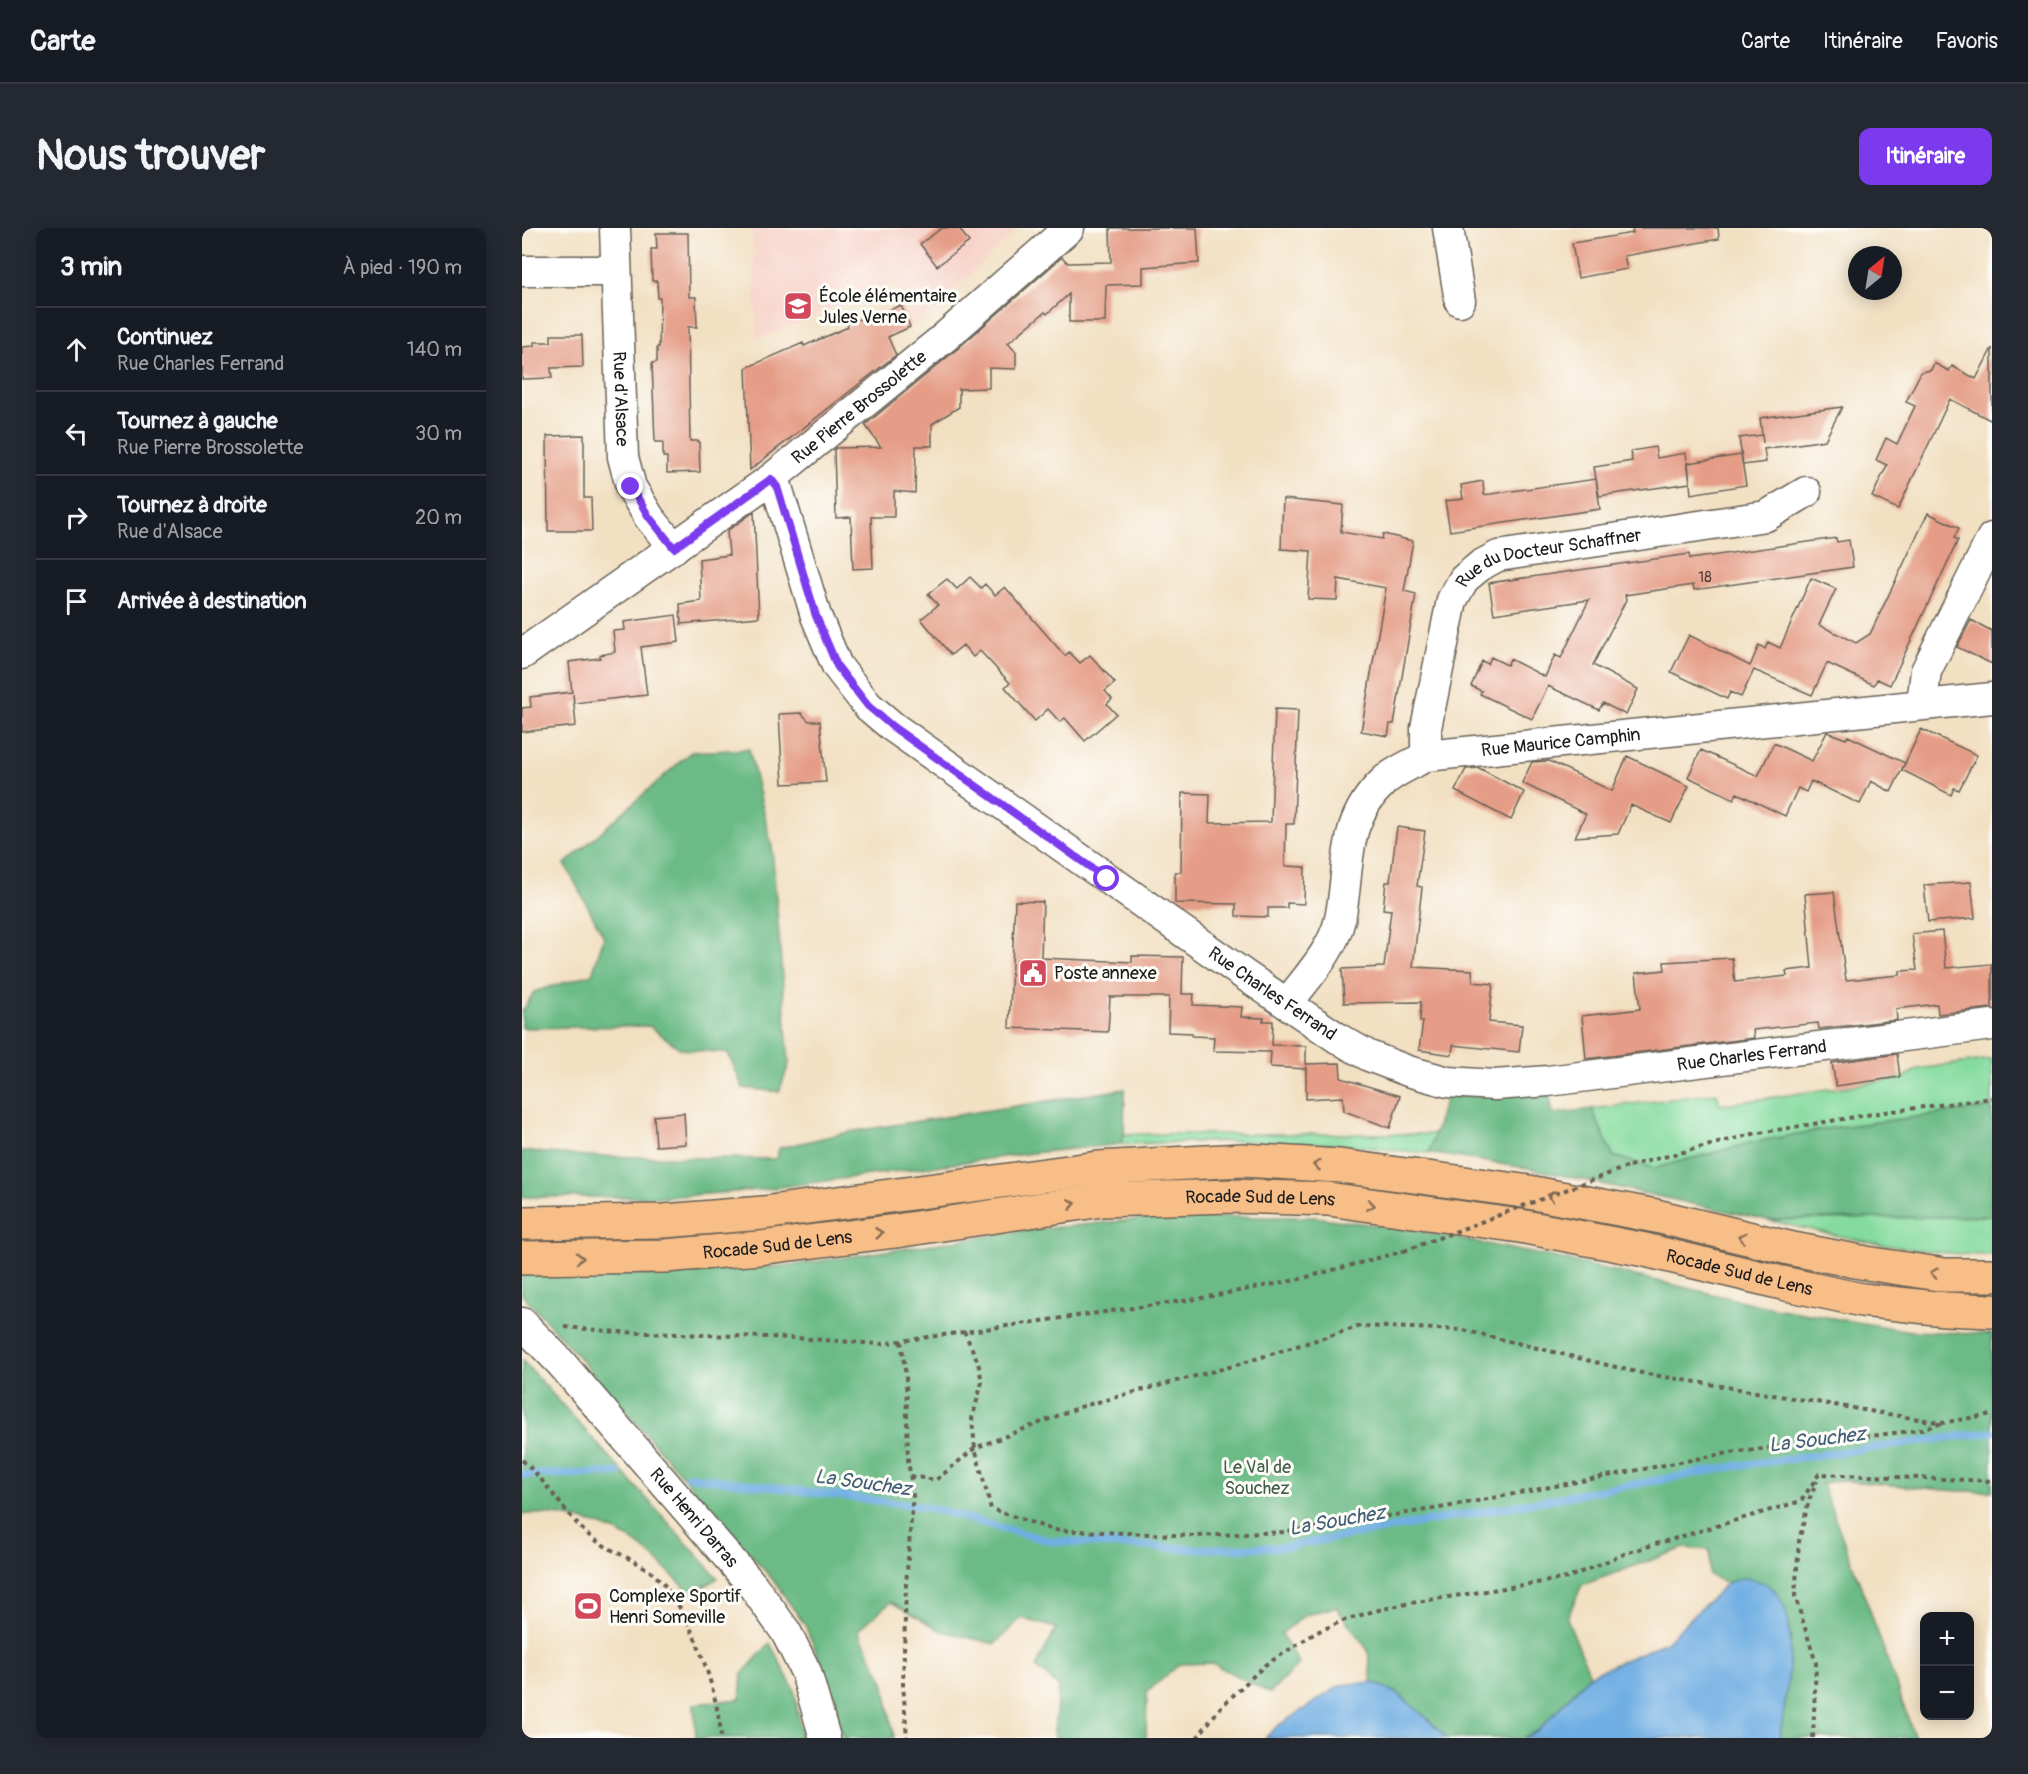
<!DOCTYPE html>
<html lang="fr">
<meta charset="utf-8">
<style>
body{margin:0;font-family:Pangolin,sans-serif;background:#242831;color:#f1f3f6}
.controls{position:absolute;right:18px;bottom:18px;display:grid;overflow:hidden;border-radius:12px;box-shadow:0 3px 15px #0003}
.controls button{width:54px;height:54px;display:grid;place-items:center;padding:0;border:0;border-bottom:2px solid #363941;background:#171b24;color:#f1f3f6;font:30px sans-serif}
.compass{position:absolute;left:1326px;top:18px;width:54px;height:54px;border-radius:50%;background:#171b24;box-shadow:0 3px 15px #0003;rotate:30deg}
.stop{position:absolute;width:18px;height:18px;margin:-14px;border:4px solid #7c3aed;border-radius:50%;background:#fff}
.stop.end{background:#7c3aed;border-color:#fff;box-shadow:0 2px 6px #0008}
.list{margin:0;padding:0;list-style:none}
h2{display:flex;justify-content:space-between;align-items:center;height:78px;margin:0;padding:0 24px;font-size:26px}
h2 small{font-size:20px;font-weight:400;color:#9ea1a6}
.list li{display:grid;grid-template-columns:39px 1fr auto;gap:18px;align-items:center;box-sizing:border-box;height:84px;padding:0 24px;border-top:2px solid #363941}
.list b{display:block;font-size:22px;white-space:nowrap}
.list p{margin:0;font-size:20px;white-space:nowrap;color:#9ea1a6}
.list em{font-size:20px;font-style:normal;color:#9ea1a6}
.icon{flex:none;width:33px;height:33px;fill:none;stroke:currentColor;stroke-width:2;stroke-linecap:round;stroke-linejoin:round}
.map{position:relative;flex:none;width:1470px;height:1510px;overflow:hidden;border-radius:12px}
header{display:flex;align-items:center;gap:36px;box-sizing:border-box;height:84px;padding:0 30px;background:#171b24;border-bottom:2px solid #363941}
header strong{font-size:28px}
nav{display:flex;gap:33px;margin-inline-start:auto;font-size:21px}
.intro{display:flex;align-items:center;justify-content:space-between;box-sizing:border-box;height:144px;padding:0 36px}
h1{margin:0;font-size:42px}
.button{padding:15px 27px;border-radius:12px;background:#7c3aed;color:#fff;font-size:21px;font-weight:700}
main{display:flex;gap:36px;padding:0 36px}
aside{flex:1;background:#171b24;border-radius:12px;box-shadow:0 3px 15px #0003}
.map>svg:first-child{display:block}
.built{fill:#f7d1c7}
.green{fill:#85db9f;stroke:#507c5e;stroke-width:1.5}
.forest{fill:#6cbb86;stroke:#446c51;stroke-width:1.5}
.water{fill:#70aee3;stroke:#466580;stroke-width:1.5}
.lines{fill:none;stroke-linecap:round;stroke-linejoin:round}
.stream{stroke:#70aee3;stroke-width:8}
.building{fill:#e59d87}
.minor-casing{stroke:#676156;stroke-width:33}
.highway-casing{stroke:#676156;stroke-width:36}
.path{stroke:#676156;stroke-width:4;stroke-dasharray:4.5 4.5;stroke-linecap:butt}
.minor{stroke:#fff;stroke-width:30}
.highway{stroke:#f7be88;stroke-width:33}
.path-bridge{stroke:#676156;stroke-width:4;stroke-dasharray:4.5 4.5;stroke-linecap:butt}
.oneway{stroke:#8a6d52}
.route{stroke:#7c3aed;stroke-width:8}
.labels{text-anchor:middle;stroke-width:6;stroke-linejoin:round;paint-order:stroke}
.number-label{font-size:15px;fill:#4e3c37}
.poi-label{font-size:18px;fill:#1c1c1c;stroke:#fdfcf7;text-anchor:start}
.street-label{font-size:18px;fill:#1c1c1c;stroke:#fdfcf7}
.park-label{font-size:18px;fill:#415f4a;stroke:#fdfcf7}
.water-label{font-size:20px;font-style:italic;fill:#425e76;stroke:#fdfcf7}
</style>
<header>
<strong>Carte</strong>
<nav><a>Carte</a><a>Itinéraire</a><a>Favoris</a></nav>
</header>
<div class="intro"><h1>Nous trouver</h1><a class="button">Itinéraire</a></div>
<main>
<aside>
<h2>3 min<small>À pied · 190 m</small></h2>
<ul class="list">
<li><svg class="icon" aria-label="ahead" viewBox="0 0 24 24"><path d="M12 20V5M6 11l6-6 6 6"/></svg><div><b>Continuez</b><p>Rue Charles Ferrand</p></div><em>140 m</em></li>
<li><svg class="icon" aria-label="left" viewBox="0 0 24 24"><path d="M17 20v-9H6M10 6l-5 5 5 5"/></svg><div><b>Tournez à gauche</b><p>Rue Pierre Brossolette</p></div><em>30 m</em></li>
<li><svg class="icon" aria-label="right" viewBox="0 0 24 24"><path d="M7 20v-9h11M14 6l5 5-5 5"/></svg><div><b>Tournez à droite</b><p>Rue d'Alsace</p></div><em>20 m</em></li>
<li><svg class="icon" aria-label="arrive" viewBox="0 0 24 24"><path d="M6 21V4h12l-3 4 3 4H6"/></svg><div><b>Arrivée à destination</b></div></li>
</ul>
</aside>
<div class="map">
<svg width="1470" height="1510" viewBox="0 0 1470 1510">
<rect width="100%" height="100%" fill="#fdfcf7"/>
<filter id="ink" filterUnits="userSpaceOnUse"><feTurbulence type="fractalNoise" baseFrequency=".0167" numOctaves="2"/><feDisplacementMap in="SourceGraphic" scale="12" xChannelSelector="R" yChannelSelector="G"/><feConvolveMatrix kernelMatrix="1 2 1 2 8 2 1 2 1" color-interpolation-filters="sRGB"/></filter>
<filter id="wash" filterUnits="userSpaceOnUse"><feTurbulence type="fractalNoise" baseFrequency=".008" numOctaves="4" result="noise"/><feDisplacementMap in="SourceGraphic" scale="24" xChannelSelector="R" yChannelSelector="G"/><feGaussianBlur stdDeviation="1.35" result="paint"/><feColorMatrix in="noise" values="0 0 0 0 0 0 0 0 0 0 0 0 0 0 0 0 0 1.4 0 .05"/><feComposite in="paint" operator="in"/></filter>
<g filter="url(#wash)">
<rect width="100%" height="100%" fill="#f2e0c3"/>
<path class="built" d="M230 0H497L392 100 374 55 235 112Z"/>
<path class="green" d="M1470 831V879L1310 900 1232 914 1133 940 1091 928 1070 881 1195 865 1198 877 1381 850 1396 841Z
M602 906H914L907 925 809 916 713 913 599 916Z
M1470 988V1027C1392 1027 1320 1009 1245 992Z"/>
<path class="forest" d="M227 521 250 619 267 836 257 864 221 860 206 825 159 821 127 798 0 800V784L12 764 70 746 82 709 43 636 169 524Z
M603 861 602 906 599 916 510 925 236 962 144 969H0V923L66 928 255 931 257 920 327 904Z
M1027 865 1031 886 1070 881 1091 928 1133 940 1232 914 1310 900 1470 879V988L1245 992 1011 941 907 925 924 868Z
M639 989H793L897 1003 1035 1030 1251 1080 1388 1103 1470 1106V1263H1435L1316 1252 1300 1256 1346 1377 1393 1510H1258L1269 1409 1221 1350 1205 1355 1187 1347 1188 1322 1162 1320 1060 1357 1045 1390 1068 1447 1017 1502 1001 1510H925L906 1491 875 1465 850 1454 846 1422 814 1379 783 1387 759 1406 777 1436 748 1465 690 1435 658 1436 625 1464 624 1510H533L532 1502 537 1459 514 1439 534 1400 499 1390 473 1416 420 1403 369 1374 336 1402 362 1454 372 1510H320L311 1464 283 1397 251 1352 40 1110 0 1067V1046L143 1047 271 1037 499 1003Z
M0 1132 196 1350 170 1366C153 1351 137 1333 119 1319 89 1295 37 1284 0 1286Z
M248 1415 272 1462 280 1510H174L172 1476 218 1471 220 1446Z"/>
<path class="water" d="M1221 1350C1233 1352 1246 1354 1254 1364 1281 1397 1262 1471 1258 1510H1001L1017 1502 1068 1447 1144 1414 1205 1355Z
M850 1454 875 1465 906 1491 925 1510H743L754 1499 819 1457Z"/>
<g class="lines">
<path class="stream" d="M0 1247 96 1245
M166 1248 404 1279 528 1313 673 1321 763 1319 1214 1238 1470 1204"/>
</g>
<g id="blocks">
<path class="building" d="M420 0H437L447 14 415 38 398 16Z
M588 0H675L677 35 621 39V56L584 57 583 94H547V66L525 86 523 84 486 115 494 124V141L467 140V160L437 161V179L410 196V218H394L393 265 372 263V289H349L351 340 331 341 329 289 314 290 312 222 314 220 359 219 343 197 434 122 540 29 546 35 589 34Z
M1110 0H1196L1197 11 1102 28 1105 41 1056 50 1050 15 1111 5Z
M134 5H166L167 69H174L175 99H166L168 213H177L178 244 145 245V229H141V214H133L130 135 135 134V119H137L138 70H136L135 53H130L129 21H135Z
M379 77 388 99 366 109 374 127 228 242 224 140 281 115 282 118 326 99 325 96 355 84 356 87Z
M29 107H60L61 139 29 140 30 150 0 151V119L12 118V114H29Z
M1470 120V193L1428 171 1376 281 1350 269 1365 237 1354 232 1364 210 1375 216 1393 178 1384 174 1399 144 1409 142 1412 135 1427 143 1430 138 1454 151Z
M1320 179 1303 212 1242 221 1244 234 1221 237 1217 210 1240 207 1241 215 1238 190Z
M62 207V270H69L70 303H26L25 208Z
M1133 219 1135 230 1164 225 1168 255 1077 268 1072 239 1110 233 1109 223Z
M1219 227 1224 257 1169 266 1166 235Z
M1074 251 1078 281 928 303 923 273 941 271 939 257 961 253 962 267Z
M761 271 821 277 819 304 860 311 861 306 891 313 882 363 894 366 872 496H868L866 508 839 503 864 360 816 351 815 372 786 371 789 323 759 321Z
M232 284 237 389 159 396 158 376 179 373 177 331 207 327 205 303Z
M1406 285 1437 300 1432 310 1436 312 1368 457 1355 451 1352 457 1305 435 1290 467 1232 442 1219 469 1208 464 1205 471 1149 444 1167 407 1228 438 1237 417 1243 421 1246 414 1258 420 1289 350 1314 361 1297 397 1334 415 1348 406Z
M1314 310 1315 314 1327 312 1331 339 1172 362 1171 357 1103 367 1104 372 1071 437 1116 461 1104 487 1081 475 1077 482 1026 458 1010 491 958 466 960 463 949 458 960 433 966 436 969 429 985 437 988 431 1023 449 1033 427 1039 430 1067 372 972 386 967 355 1167 326 1168 331Z
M448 349 459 360 463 356 473 367 483 359 543 428 547 424 558 435 568 427 593 455 583 463 590 471 585 476 594 486 563 513 543 490 538 494 526 481 513 493 483 459 488 455 458 423 451 429 441 417 429 427 399 391 416 377 406 366 425 351 435 361Z
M154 387 157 414 119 419 125 467 52 475 51 466 54 498 0 504V480L9 479 8 469 50 464 47 434 78 430V427L93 424 91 403 103 402 102 394Z
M1449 392 1470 403V436L1435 419Z
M753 481 776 482 772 596H764L763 638 783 639 782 676 765 675V680H746V689L714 688V676L653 675V644H659L660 565 688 566 687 595 749 594Z
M279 485 287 493H298L304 554 261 556 257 486Z
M1399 501 1455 527 1437 562 1432 560 1429 567 1380 542Z
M1305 504 1324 511 1326 508 1383 535 1369 564 1349 553 1338 576 1289 553 1284 564 1276 560 1263 588 1215 565 1212 571 1166 549 1179 522 1236 548 1252 515 1290 533Z
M1105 528 1167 558 1149 595 1109 577 1096 606 1053 609 1064 586 1000 555 1010 534 1027 533 1090 563Z
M957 540 1002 564 989 592 933 563 944 541Z
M875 599 903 603 895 658 900 659 891 739 950 742 951 754 971 756 967 794 1000 797 997 824 931 817 930 827 897 822 901 793H898L899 774 822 775 820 741 862 739 869 682 861 681 864 654H868Z
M1449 654 1453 690 1406 694 1402 657Z
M1312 664 1324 752 1378 747V743L1395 742 1390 706 1420 703 1424 740 1470 736V780L1416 786 1415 776 1374 781 1375 792 1297 801 1296 795 1231 802 1232 810 1064 831 1060 788 1118 781 1114 745 1143 742 1142 734 1210 730 1213 754 1265 748 1264 743 1290 740 1283 666Z
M493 673 521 674 519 730 610 734V728L661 729 660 766H672L671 777 720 779 719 789 742 790 741 793H751L750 817 784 818V841L748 839 749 824 691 823 692 809 670 808V805L646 804 647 769H588L586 804 487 800Z
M1375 826 1378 849 1314 858 1310 835Z
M818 835 819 850 878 868 868 900 822 883 821 869 784 871V836Z
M162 885 164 916 134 918 132 888Z"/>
</g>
</g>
<g filter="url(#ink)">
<use href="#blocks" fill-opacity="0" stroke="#676156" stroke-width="1.5"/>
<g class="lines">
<g class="minor-casing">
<g id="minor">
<path id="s1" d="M93 0 101 229 109 259 127 289 152 320"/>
<path d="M926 0 938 73"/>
<path d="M0 43H93"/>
<path id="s2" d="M249 251 255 259 294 388 315 438 346 478 371 499 724 748 817 811 847 828 886 843 926 854 973 857 1026 853 1470 797"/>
<path id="s3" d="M0 426 249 251 423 109 547 0"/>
<path d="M1400 475 1404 443 1470 310"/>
<path id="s4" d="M904 528V500L930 372 942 351 959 337 976 328 1244 288 1284 264"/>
<path id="s5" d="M765 776C784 750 811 723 818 691 829 639 818 595 861 554 872 543 891 536 904 528L1470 470"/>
<path id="s6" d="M0 1095 38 1134 231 1358 264 1404 284 1444 303 1510"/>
</g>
</g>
<g class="highway-casing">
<g id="highway">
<path d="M0 995 142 993 241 985 576 940 720 932 818 938 1001 963 1134 988 1271 1021 1344 1035 1423 1047H1470"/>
<path id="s7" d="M0 1030 143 1028 237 1020 374 1003 580 972 709 968 806 971 998 998 1123 1022 1260 1055 1340 1072 1423 1081 1470 1083"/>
</g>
</g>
<path class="path" d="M1107 938 1231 906 1356 885 1470 870
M43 1099 96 1104 273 1110 358 1116 674 1071 774 1052 882 1023
M442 1103 456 1134 460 1154 450 1191 453 1220 469 1281 532 1302 675 1308 763 1304 924 1279 1200 1226 1397 1202 1420 1195
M379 1113 384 1148 386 1232 391 1266 384 1356 381 1456 385 1510
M0 1232C23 1252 39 1279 60 1301 80 1321 108 1328 129 1344 166 1372 197 1465 199 1510
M388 1248 414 1252 453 1220 561 1178 711 1138 839 1098 941 1102 1114 1144 1420 1195 1470 1186
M675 1510 698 1480 743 1437 795 1404 823 1392 852 1383 889 1375 1045 1350 1107 1324 1279 1273 1297 1246 1470 1253
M1291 1510 1294 1435 1273 1368 1277 1313 1287 1272 1295 1253"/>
<use href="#minor" class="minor"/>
<use href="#highway" class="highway"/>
<path class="path-bridge" d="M882 1023 1107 938"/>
</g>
<defs><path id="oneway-chevron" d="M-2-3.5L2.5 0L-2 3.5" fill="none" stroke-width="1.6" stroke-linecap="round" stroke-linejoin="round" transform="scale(1.5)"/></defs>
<g class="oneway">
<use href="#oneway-chevron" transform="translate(795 937) rotate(-176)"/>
<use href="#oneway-chevron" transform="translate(1029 968) rotate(-169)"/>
<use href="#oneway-chevron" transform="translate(550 976) rotate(-9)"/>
<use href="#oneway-chevron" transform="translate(849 977) rotate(8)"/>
<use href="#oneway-chevron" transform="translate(357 1005) rotate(-7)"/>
<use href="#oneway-chevron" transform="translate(1220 1009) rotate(-166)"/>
<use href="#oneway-chevron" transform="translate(58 1030) rotate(-1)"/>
<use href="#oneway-chevron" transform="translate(1412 1045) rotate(-172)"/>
</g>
</g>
<g class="lines" filter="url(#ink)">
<path class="route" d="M109 259 127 289 152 320 249 251 255 259 294 388 315 438 346 478 371 499 585 651"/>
</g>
<defs>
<g id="school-square" transform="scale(1.5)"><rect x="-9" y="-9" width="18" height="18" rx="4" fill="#d1495b" stroke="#fdfcf7"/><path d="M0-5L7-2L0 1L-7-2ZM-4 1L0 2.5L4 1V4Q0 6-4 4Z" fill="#fff"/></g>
<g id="civic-square" transform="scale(1.5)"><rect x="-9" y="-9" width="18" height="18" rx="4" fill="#d1495b" stroke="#fdfcf7"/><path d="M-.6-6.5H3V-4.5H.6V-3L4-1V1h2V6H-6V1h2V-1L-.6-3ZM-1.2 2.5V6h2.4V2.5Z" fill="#fff"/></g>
<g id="stadium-square" transform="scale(1.5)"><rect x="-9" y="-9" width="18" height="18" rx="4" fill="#d1495b" stroke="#fdfcf7"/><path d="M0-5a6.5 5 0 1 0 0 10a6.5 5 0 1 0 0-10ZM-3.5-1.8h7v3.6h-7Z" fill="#fff"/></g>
</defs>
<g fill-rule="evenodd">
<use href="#school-square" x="276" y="78"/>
<use href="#civic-square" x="511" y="745"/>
<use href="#stadium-square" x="66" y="1378"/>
</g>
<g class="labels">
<g class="number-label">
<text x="1183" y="354">18</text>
</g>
<g class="poi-label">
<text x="297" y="74">École élémentaire<tspan x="297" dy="21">Jules Verne</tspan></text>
<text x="532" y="751">Poste annexe</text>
<text x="87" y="1374">Complexe Sportif<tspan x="87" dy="21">Henri Someville</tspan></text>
</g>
<g class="street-label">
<text dy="6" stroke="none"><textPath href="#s1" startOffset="171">Rue d'Alsace</textPath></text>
<text dy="6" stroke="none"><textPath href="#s3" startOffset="418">Rue Pierre Brossolette</textPath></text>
<text dy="6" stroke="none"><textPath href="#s4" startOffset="272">Rue du Docteur Schaffner</textPath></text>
<text dy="6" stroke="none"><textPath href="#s5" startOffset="434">Rue Maurice Camphin</textPath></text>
<text dy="6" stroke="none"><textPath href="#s2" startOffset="746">Rue Charles Ferrand</textPath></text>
<text dy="6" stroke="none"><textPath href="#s2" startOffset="1250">Rue Charles Ferrand</textPath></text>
<text dy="6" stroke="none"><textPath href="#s7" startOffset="742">Rocade Sud de Lens</textPath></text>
<text dy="6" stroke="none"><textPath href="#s7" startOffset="256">Rocade Sud de Lens</textPath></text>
<text dy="6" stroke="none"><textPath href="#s7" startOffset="1228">Rocade Sud de Lens</textPath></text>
<text dy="6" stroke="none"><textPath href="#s6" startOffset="260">Rue Henri Darras</textPath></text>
</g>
<g class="park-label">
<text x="735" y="1245">Le Val de<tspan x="735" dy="21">Souchez</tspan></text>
</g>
<g class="water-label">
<text transform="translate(1295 1211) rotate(-7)" y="7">La Souchez</text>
<text transform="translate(341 1254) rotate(8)" y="7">La Souchez</text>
<text transform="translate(815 1292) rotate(-10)" y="7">La Souchez</text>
</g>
</g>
</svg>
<div class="controls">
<button>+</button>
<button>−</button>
</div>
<svg class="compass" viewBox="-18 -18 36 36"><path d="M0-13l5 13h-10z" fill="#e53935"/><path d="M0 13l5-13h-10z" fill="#9ea1a6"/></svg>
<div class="stop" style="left:585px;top:651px"></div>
<div class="stop end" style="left:109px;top:259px"></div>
</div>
</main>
